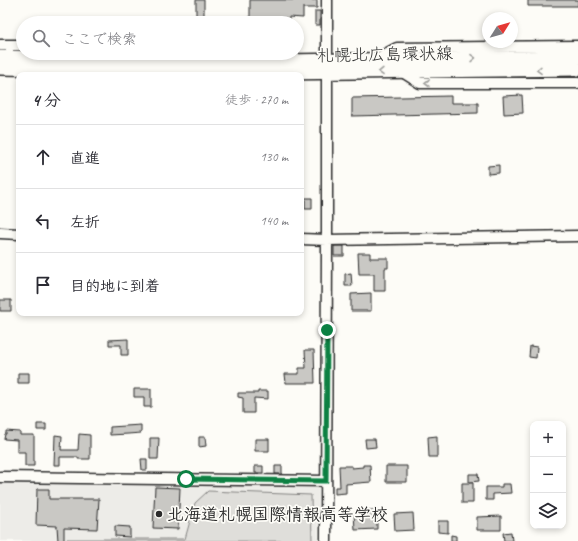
<!DOCTYPE html>
<html lang="ja">
<meta charset="utf-8">
<style>
body{margin:0;font-family:Caveat,"Klee One",sans-serif;background:#f7f7f7;color:#2b2b33}
.controls{position:absolute;right:12px;bottom:12px;display:grid;overflow:hidden;border-radius:8px;box-shadow:0 2px 6px #0003}
.controls button{width:36px;height:36px;display:grid;place-items:center;padding:0;border:0;border-bottom:1px solid #e1e1e2;background:#fff;color:#2b2b33;font:20px sans-serif}
.compass{position:absolute;left:482px;top:12px;width:36px;height:36px;border-radius:50%;background:#fff;box-shadow:0 2px 6px #0003;rotate:53deg}
.stop{position:absolute;width:12px;height:12px;margin:-9px;border:3px solid #0b8043;border-radius:50%;background:#fff}
.stop.end{background:#0b8043;border-color:#fff;box-shadow:0 1px 4px #0008}
.list{margin:0;padding:0;list-style:none}
h2{display:flex;justify-content:space-between;align-items:center;height:52px;margin:0;padding:0 16px;font-size:17px}
h2 small{font-size:13px;font-weight:400;color:#7c7c81}
.list li{display:grid;grid-template-columns:26px 1fr auto;gap:12px;align-items:center;box-sizing:border-box;height:64px;padding:0 16px;border-top:1px solid #e1e1e2}
.list b{display:block;font-size:15px;white-space:nowrap}
.list em{font-size:13px;font-style:normal;color:#7c7c81}
.icon{flex:none;width:22px;height:22px;fill:none;stroke:currentColor;stroke-width:2;stroke-linecap:round;stroke-linejoin:round}
.map{position:relative;flex:none;width:578px;height:541px;overflow:hidden}
.search{position:absolute;background:#fff;box-shadow:0 2px 6px #0003;left:16px;top:16px;width:288px;height:44px;display:flex;align-items:center;gap:10px;box-sizing:border-box;padding:0 14px;border-radius:22px;color:#7c7c81;font-size:15px}
.panel{position:absolute;background:#fff;box-shadow:0 2px 6px #0003;left:16px;top:72px;width:288px;height:244px;border-radius:8px}
.map>svg:first-child{display:block}
.built{fill:#edece8}
.green{fill:#dfdeda;stroke:#858482}
.building{fill:#c9c8c4;stroke:#2b2b2b}
.lines{fill:none;stroke-linecap:round;stroke-linejoin:round}
.minor-casing{stroke:#2b2b2b;stroke-width:13}
.major-casing{stroke:#2b2b2b;stroke-width:16}
.minor{stroke:#fdfcf7;stroke-width:10}
.major{stroke:#fdfcf7;stroke-width:13}
.oneway{stroke:#9e9e9b}
.route{stroke:#0b8043;stroke-width:5}
.poi-dot{fill:#2b2b2b;stroke:#fdfcf7;stroke-width:1.5}
.labels{text-anchor:middle;stroke-width:3.5;stroke-linejoin:round;paint-order:stroke}
.street-label{font-size:17px;fill:#2b2b2b;stroke:#fdfcf7}
.poi-label{font-size:17px;font-weight:bold;fill:#2b2b2b;stroke:#fdfcf7;text-anchor:start}
</style>
<div class="map">
<svg width="578" height="541" viewBox="0 0 578 541">
<rect width="100%" height="100%" fill="#fdfcf7"/>
<filter id="ink" filterUnits="userSpaceOnUse"><feTurbulence type="fractalNoise" baseFrequency=".025" numOctaves="2"/><feDisplacementMap in="SourceGraphic" scale="8" xChannelSelector="R" yChannelSelector="G"/><feConvolveMatrix kernelMatrix="1 2 1 2 8 2 1 2 1" color-interpolation-filters="sRGB"/></filter>
<g filter="url(#ink)">
<path class="built" d="M0 481 319 487 318 541H0Z"/>
<path class="green" d="M208 491 311 495 312 541H67V539H185L195 503Z"/>
<path class="building" d="M196 0H204V17H196Z
M250 0H317V8H303V18L289 17V23L250 22Z
M528 0H578V6H528Z
M315 11H320V25H315Z
M522 95 523 113 504 114 503 96Z
M451 96V103H478V113L352 116V98Z
M499 165V173L488 174V166Z
M305 198H312V209H305Z
M334 246H344V256H334Z
M358 253H370V258H388V268H385V291H374V274H359Z
M351 273 352 286H345V274Z
M371 293V311H351V294Z
M0 300H11V311H0Z
M128 339V355H121V345H109V340Z
M530 346 537 347 536 358 529 357Z
M305 350H314L315 383H286L285 374H299V368H306Z
M18 373H29V383H18Z
M134 389H151V407H144V397H134Z
M258 391H268V399L254 398V413H243V398L238 397V393H258Z
M37 424H46V430H37Z
M141 425V433L128 434 110 435V427Z
M6 431 20 432V435H34V466H25V452H17V440L4 439 5 434H6Z
M79 434 90 435V459H78V457H60V465H54L55 435 62 436 61 450H78Z
M437 436V457H429L428 437Z
M199 437H205L206 446 199 447Z
M150 438H159L158 459H150Z
M255 439H269V451H255Z
M365 439H375L376 447 366 448Z
M141 459H147V470H142Z
M363 465H370L371 482 346 484V493L335 494V487H340L339 466H352V468L363 467Z
M255 466H263V473H255Z
M275 466H282V474H275Z
M386 466H407V482H386Z
M469 474H478L479 481 469 482Z
M462 483H473V503H462Z
M502 484H510L511 493 493 494V500H486V487H502Z
M155 487 180 488 178 529 153 528Z
M37 489H49V499H99L97 529 64 528V541H58L57 526 36 525Z
M365 510H377V529L355 530 354 513H365Z
M413 513 414 530 395 531 394 514Z
M501 516V530H477V517Z
M438 521H448V533L438 532Z
M115 526 130 527V537L115 536Z
M511 532 512 541H504L503 533Z
M451 535 456 536V541H451Z"/>
<g class="lines">
<g class="minor-casing">
<path id="minor" d="M0 45H23
M376 59 397 48 578 46
M401 71 420 83H578
M0 233 19 234
M301 239 327 240 578 236
M0 477 326 481
M326 541 327 240V0"/>
</g>
<g class="major-casing">
<path id="major" d="M0 57 282 61 578 57
M0 68 282 73 578 69"/>
</g>
<use href="#minor" class="minor"/>
<use href="#major" class="major"/>
</g>
<defs><path id="oneway-chevron" d="M-2-3.5L2.5 0L-2 3.5" fill="none" stroke-width="1.6" stroke-linecap="round" stroke-linejoin="round"/></defs>
<g class="oneway">
<use href="#oneway-chevron" transform="translate(473 58) rotate(-1)"/>
<use href="#oneway-chevron" transform="translate(539 70) rotate(179)"/>
<use href="#oneway-chevron" transform="translate(381 72) rotate(179)"/>
<use href="#oneway-chevron" transform="translate(427 83) rotate(180)"/>
</g>
</g>
<g class="lines" filter="url(#ink)">
<path class="route" d="M186 479 326 481 327 330"/>
</g>
<circle class="poi-dot" cx="159" cy="514" r="4"/>
<g class="labels">
<g class="street-label">
<text transform="translate(385 54) rotate(-1)" y="6">札幌北広島環状線</text>
</g>
<g class="poi-label">
<text x="167" y="520">北海道札幌国際情報高等学校</text>
</g>
</g>
</svg>
<div class="controls">
<button>+</button>
<button>−</button>
<button><svg class="icon" aria-label="layers" viewBox="0 0 24 24"><path d="M12 4l9 5-9 5-9-5zM3 14l9 5 9-5"/></svg></button>
</div>
<svg class="compass" viewBox="-18 -18 36 36"><path d="M0-13l5 13h-10z" fill="#e53935"/><path d="M0 13l5-13h-10z" fill="#7c7c81"/></svg>
<div class="stop" style="left:186px;top:479px"></div>
<div class="stop end" style="left:327px;top:330px"></div>
<div class="search"><svg class="icon" aria-label="search" viewBox="0 0 24 24"><circle cx="10" cy="10" r="6"/><path d="M15 15l6 6"/></svg>ここで検索</div>
<section class="panel">
<h2>4 分<small>徒歩 · 270 m</small></h2>
<ul class="list">
<li><svg class="icon" aria-label="ahead" viewBox="0 0 24 24"><path d="M12 20V5M6 11l6-6 6 6"/></svg><div><b>直進</b></div><em>130 m</em></li>
<li><svg class="icon" aria-label="left" viewBox="0 0 24 24"><path d="M17 20v-9H6M10 6l-5 5 5 5"/></svg><div><b>左折</b></div><em>140 m</em></li>
<li><svg class="icon" aria-label="arrive" viewBox="0 0 24 24"><path d="M6 21V4h12l-3 4 3 4H6"/></svg><div><b>目的地に到着</b></div></li>
</ul>
</section>
</div>
